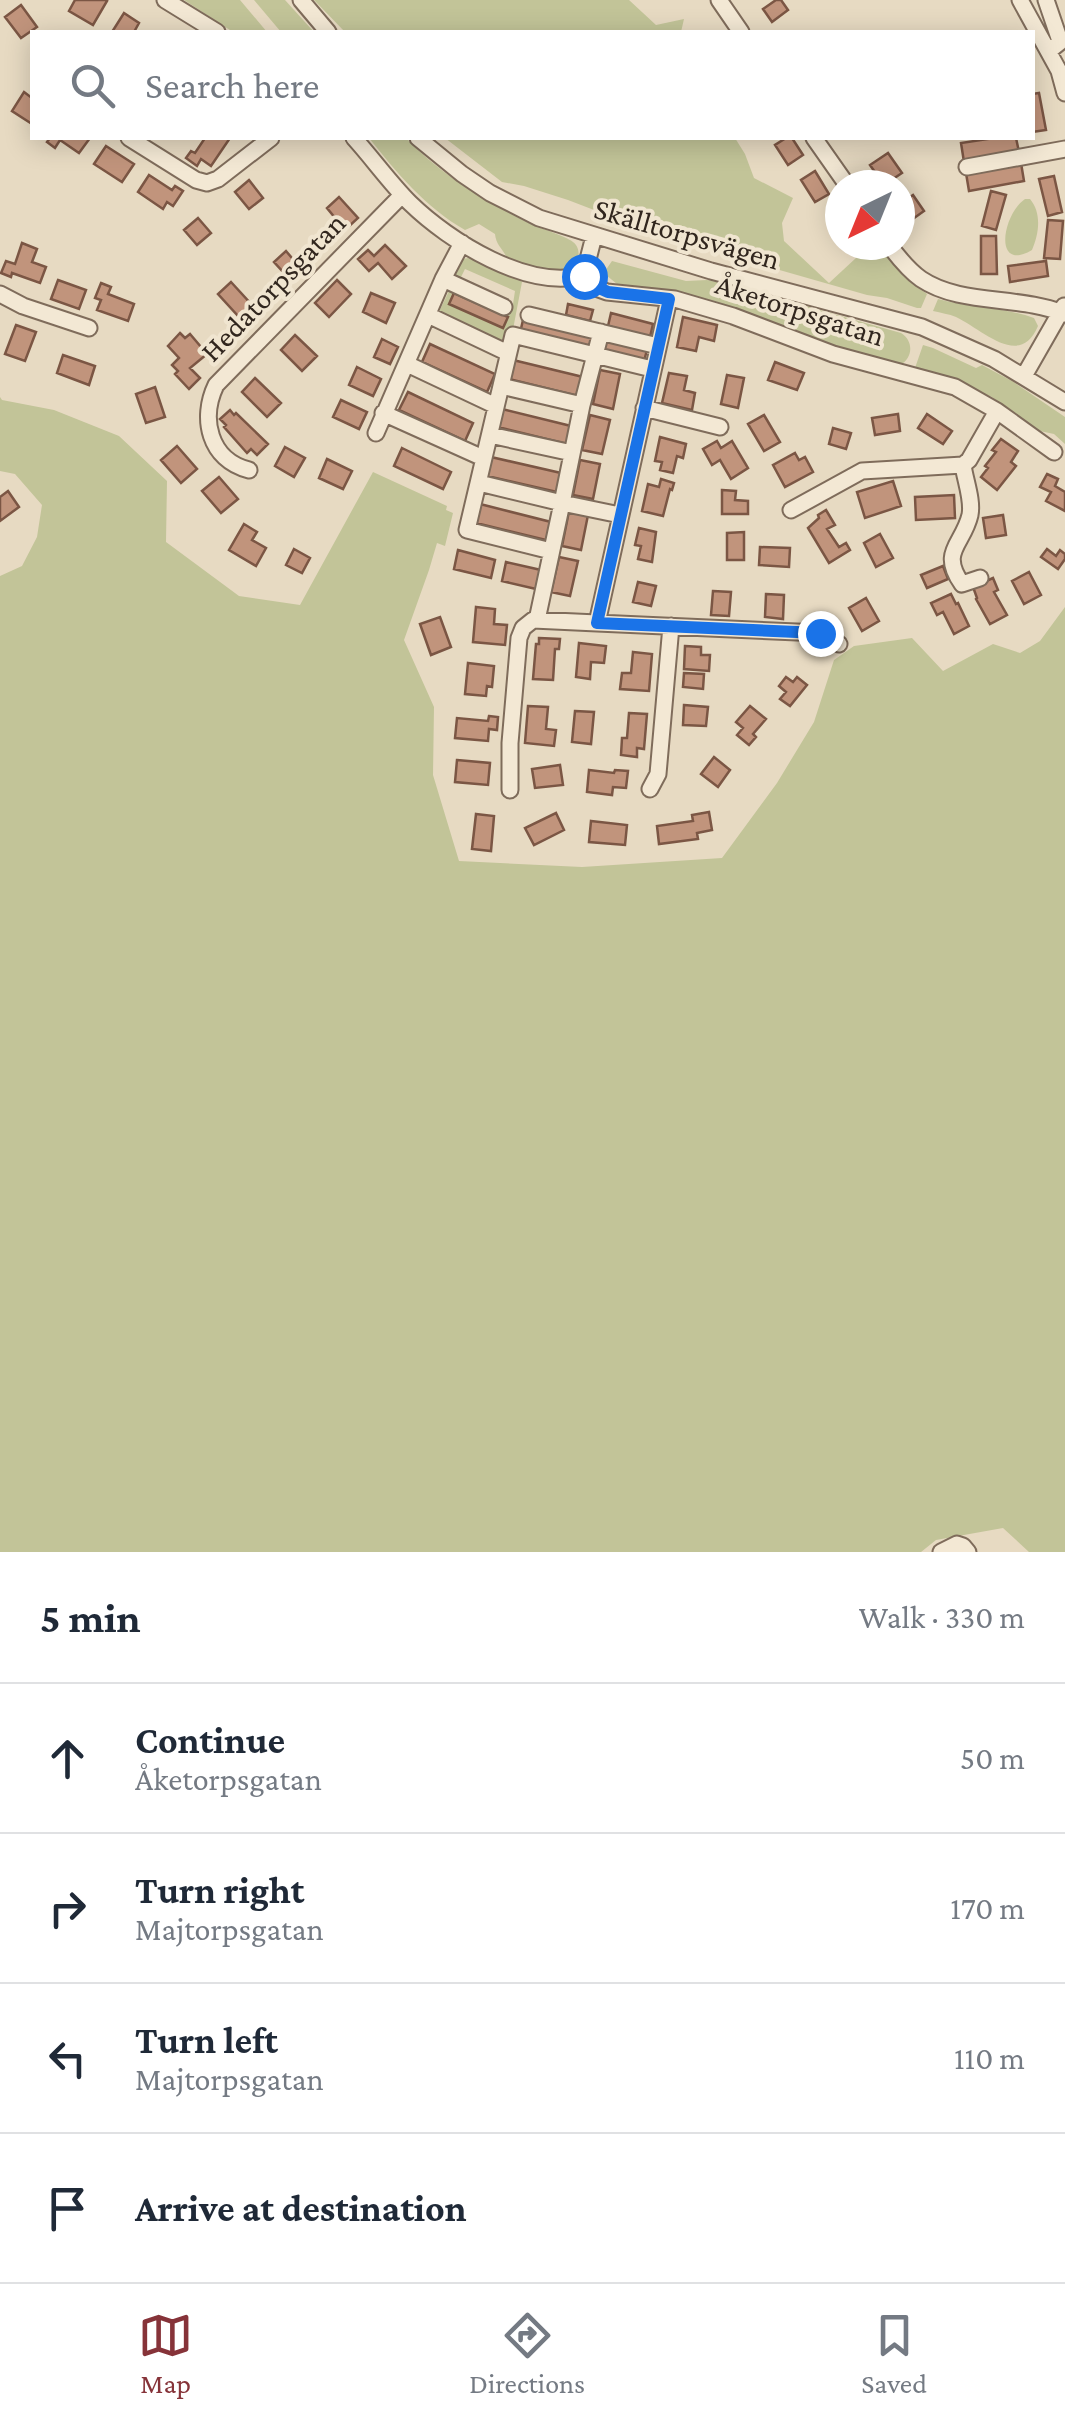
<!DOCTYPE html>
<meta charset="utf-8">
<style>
body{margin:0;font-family:"Crimson Pro",serif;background:#f2f2f3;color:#1f2937}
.compass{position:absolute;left:825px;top:170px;width:90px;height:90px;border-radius:50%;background:#fff;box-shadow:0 5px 25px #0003;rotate:223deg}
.stop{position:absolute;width:30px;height:30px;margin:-22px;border:8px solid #1a73e8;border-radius:50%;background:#fff}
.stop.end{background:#1a73e8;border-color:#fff;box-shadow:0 2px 10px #0008}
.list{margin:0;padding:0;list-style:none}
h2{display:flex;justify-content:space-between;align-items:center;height:130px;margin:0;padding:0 40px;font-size:42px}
h2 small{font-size:32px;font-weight:400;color:#747a83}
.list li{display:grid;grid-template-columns:65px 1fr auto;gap:30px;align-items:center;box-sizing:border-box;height:150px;padding:0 40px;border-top:2px solid #e0e1e3}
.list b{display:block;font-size:38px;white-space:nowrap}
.list p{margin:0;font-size:32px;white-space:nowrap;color:#747a83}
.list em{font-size:32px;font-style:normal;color:#747a83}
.icon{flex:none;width:55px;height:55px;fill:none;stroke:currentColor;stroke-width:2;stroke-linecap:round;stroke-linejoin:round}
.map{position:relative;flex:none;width:1065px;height:1552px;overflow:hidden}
.search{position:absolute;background:#fff;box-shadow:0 5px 25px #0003;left:30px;right:30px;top:30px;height:110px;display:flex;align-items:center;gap:25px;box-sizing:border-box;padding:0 35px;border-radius:0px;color:#747a83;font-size:38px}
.sheet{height:730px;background:#fff}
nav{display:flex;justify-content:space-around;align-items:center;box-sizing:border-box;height:140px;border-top:2px solid #e0e1e3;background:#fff;font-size:28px;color:#747a83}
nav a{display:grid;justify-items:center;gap:5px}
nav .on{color:#863339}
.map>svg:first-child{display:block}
.green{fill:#c2c498}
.building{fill:#c1947c;stroke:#7b5644;stroke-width:2.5}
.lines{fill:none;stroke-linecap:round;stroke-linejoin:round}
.minor-casing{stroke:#7f6c5b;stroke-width:19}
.minor{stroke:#f3e8d4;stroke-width:15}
.route{stroke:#1a73e8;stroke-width:12}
.labels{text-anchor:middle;stroke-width:8;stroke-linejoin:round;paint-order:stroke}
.street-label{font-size:30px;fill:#31261e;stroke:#f0e5d0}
</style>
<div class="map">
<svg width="1065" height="1552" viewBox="0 0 1065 1552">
<rect width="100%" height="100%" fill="#e7dac2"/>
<path class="green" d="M184 0H240L267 32H233Z
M254 0H285L314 32H281Z
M314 0H629L656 25 684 19 681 32H345Z
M369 138H406C440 174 484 201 529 223 539 228 566 236 573 242 580 247 579 256 578 263 557 281 529 267 507 258 503 249 496 245 495 234L479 224 465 230C425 207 397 173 369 138Z
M445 138H735L745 154 754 178 793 198 782 223 784 241 829 283 870 245H877L909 281 927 294 921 308H917L887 298 867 295 667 238 568 200 524 186 502 182Z
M1025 199H1030C1042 213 1039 234 1032 250 993 273 1002 215 1025 199Z
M468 258 518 278 522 282 511 340 506 347 437 316 449 291 454 293 449 304 504 327 513 304 515 291 465 269 459 281 453 278 463 259Z
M612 261 686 281 707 280 731 285 901 333C914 341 913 358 900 365L831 347 706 300 635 286 617 284 606 275 605 271Z
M938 299C970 308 1003 307 1034 318L1038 326C1020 369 983 330 956 317 949 314 941 313 933 311Z
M923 345 933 348 976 368 982 365 1012 381 1065 417V444L1054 434 1035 430 992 397 936 373 915 368Z
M0 397 2 400 54 410 119 436 167 481 166 542 239 596 300 605 373 472 447 506 446 510 453 513 445 546 437 543 429 570 404 640 434 707 433 775 459 861 582 867 722 858 777 783 814 722 834 660 854 646 912 638 943 671 993 644 1020 653 1040 641 1065 607V1552H1029L1003 1528 936 1540 921 1552H0V576L22 566 37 537 42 505 15 474 0 471Z"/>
<path class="building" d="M75 0H105L107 1 93 25 69 11Z
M776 0H781L788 10 772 22 763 9Z
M21 5 37 27 21 38 5 17Z
M124 13 139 23 134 32H112Z
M24 92 32 98V124L12 111Z
M1039 93 1046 130 1032 132V94Z
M50 138H90L79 153 60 140 55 148 47 142Z
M205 138H230L211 166 201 159 197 166 186 158 191 151 195 153Z
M786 138H792L803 155 788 165 775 145Z
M994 138H1016L1019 152 964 162 961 143Z
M106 146 134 164 122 182 94 164Z
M888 153 902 173 884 185 870 165Z
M1021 163 1024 181 969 191 966 173Z
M815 171 829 194 815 202 801 180Z
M149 175 172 190 175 186 183 191 173 206 167 202 163 209 138 192Z
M1054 176 1062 212 1048 216 1039 179Z
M249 180 263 198 249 209 235 192Z
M991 191 1006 195 996 230 982 226Z
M913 195 924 211 910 221 900 204Z
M339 197 358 218 345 230 327 208Z
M198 218 211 233 197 245 184 230Z
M1048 220 1063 221 1060 259 1044 258Z
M981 236H996L997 274H981Z
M22 243 37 249 32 262 46 267 40 283 12 273 11 277 1 273 6 261 15 264Z
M385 245 406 266 392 279 378 263 369 271 358 259 368 250 374 256Z
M286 251 297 264 285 274 274 262Z
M1046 261 1048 276 1010 282 1008 266Z
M58 280 86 290 79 309 51 299Z
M337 280 351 294 329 317 315 303Z
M231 282 252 305 239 317 218 294Z
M101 283 111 287 108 294 134 304 128 321 97 310 101 300 95 298Z
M371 293 395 303 386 323 363 312Z
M454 293 508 317 503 328 449 304Z
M568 304 593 310 590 321 566 315Z
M611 313 653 324 650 337 608 326Z
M683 317 717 325 714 341 699 337 696 351 677 347Z
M523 320 596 338 593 350 520 333Z
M16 325 36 332 25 361 5 354Z
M180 333 185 338 190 334 207 354 190 368 200 378 189 389 175 374 178 371 172 365 179 358 168 346Z
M295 335 317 356 302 371 281 350Z
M382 339 398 347 390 364 374 357Z
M604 340 647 350 644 361 602 351Z
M430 344 495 374 487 392 422 362Z
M63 355 95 366 89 385 57 373Z
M513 360 583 377 578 396 509 379Z
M775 362 804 373 797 390 768 380Z
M357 367 381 379 373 396 349 385Z
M600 370 620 374 613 409 593 404Z
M669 373 687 376 684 390 695 393 692 410 662 403Z
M727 375 744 378 738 408 721 404Z
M255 378 281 403 267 417 242 392Z
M155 387 165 417 146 423 136 394Z
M408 392 473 423 465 441 399 410Z
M341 400 367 412 359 429 333 417Z
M502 409 571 426 567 444 498 427Z
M230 410 234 415 236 413 268 444 257 455 251 449 247 453 224 427 226 425 220 419Z
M898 414 900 431 875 435 872 418Z
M927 414 952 431 943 444 918 428Z
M590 415 610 420 602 454 582 450Z
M764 415 780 442 764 451 748 424Z
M833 428 851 433 846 449 829 444Z
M660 437 686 444 683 458 677 456 673 473 660 470 662 462 655 461Z
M1001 439 1018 451 1011 462 1016 466 997 490 981 477 988 468 985 466 996 452 992 450Z
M717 441 721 448 732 441 748 468 731 479 720 460 712 465 703 449Z
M177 446 197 469 181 483 161 460Z
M285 447 305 458 294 477 275 466Z
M402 448 451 472 443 489 394 466Z
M795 453 799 460 805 457 813 472 785 487 773 465Z
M491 457 561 473 557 492 487 476Z
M327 459 352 471 343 489 319 478Z
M580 460 600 464 593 499 573 495Z
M1047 474 1058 479 1055 486 1065 492V511L1046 501 1051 492 1040 487Z
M219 477 238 499 221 513 202 491Z
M661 479 674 483 672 490 670 489 663 516 642 511 648 484 659 487Z
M893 481 901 506 865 518 857 492Z
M722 490 736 491 735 500 748 501V514H722Z
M8 491 19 507 0 521V497Z
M954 495 955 518 916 520 915 497Z
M480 504 551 522 546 540 476 523Z
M826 510 835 525 827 529 839 547 846 543 850 550 829 563 808 528 819 518 818 515Z
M569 511 588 515 581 550 562 546Z
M1003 515 1006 535 986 538 983 518Z
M244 524 257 532 252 540 266 548 256 566 229 550Z
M639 528 656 532 652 562 638 559 641 546 635 545Z
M744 532V560H727V533Z
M880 534 893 558 876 567 864 543Z
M760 547 790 548 789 567 759 565Z
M294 549 310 558 302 573 286 565Z
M1047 549 1056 556 1060 550 1065 554V559L1058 569 1041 557Z
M458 550 495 560 491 578 454 569Z
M559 557 578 561 570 596 551 592Z
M506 562 541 570 536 589 502 581Z
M943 566 948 579 927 588 921 575Z
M1029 572 1041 595 1024 604 1012 581Z
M993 578 998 590 994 592 1007 615 990 624 976 599 977 598 973 587Z
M638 582 656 586 651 606 633 602Z
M713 591 731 592 729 616 711 615Z
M766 594 784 595 783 619 765 617Z
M951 594 956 604 958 603 969 626 954 634 943 612 937 615 931 603Z
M866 598 879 621 862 631 849 608Z
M476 607 495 609 494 624 507 625 505 645 473 642Z
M440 617 451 647 431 655 420 624Z
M539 638 560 639 559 649H555L553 680 533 679 536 644H539Z
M579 643 606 646 604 663 591 662 590 679 576 677Z
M685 646 701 647V655H710L709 671 684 669Z
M633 652 652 654 649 691 620 689 622 673H631Z
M468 663 494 666 492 687 487 686 486 696 465 694Z
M684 673 704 674 703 689 683 687Z
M786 677 793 682 797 677 807 685 790 706 780 699 786 692 779 686Z
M684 705 708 707 706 726 683 725Z
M528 706 548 707 546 729 556 730 554 746 525 743Z
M750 706 766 719 753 734 756 737 749 745 737 735 743 728 736 722Z
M575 711 594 712 591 744 572 742Z
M629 713 647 714 644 749 637 748V757L621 755 622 738H627Z
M489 716 498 717 497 730 489 729 488 741 455 738 457 718 488 721Z
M714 757 730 770 718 787 701 774Z
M457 760 490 763 488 785 455 782Z
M560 765 563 785 535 788 532 769Z
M589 770 614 773 615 770 628 771 626 788 613 787 612 795 587 792Z
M709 812 712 830 697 833 698 839 659 844 657 826 693 821 692 815Z
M556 813 564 830 534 845 525 828Z
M476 814 494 816 491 851 472 849Z
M591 821 627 825 625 845 589 842Z"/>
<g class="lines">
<g class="minor-casing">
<path id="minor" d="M165 0 217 32
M301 0 328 32
M719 0 741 32
M1020 0 1059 71 1065 93
M1046 0 1059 38V43L1049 51
M129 138 196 180 207 183 218 179 271 138
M354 138C373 159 390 183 410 203 449 241 528 291 584 275
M418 138 462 174 490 193 539 218 711 271 922 327 994 359 1065 402
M814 138 847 185
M967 167 1065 149
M594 236 584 275 587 283 596 288 607 292 675 299 733 316 833 354 955 387 997 411 1054 452
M889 245C898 257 908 270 921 279 961 306 1020 295 1065 314
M443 279 504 307
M0 294 23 306 89 328
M669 299 597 623 820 633 839 644
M428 315 508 353
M529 315 658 346
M601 332 582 405 562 503 620 515
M407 364 496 406
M1024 376 1064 306
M501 386 582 405
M644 408 720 427
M383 413 483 458
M376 433 443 279 462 243
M490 435 572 453
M249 470C209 460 200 418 216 385L402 195
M479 483 562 503 537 620
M791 510 862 471 963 465
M551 551 467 530 513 335 652 369
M980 578 962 584C939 551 963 545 970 515 973 500 965 480 963 465L969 460 997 411
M650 789 658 774 671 626
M510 790V743L519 638 523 628 533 620 597 623
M941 1552 957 1544 963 1546 968 1552"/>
</g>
<use href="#minor" class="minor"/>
</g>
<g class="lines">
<path class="route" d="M584 276 588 283 608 292 669 299 597 623 820 633"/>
</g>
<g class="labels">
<g class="street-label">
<text transform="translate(687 234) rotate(16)" y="10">Skälltorpsvägen</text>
<text transform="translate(273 287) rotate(-46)" y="10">Hedatorpsgatan</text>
<text transform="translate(800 310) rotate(18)" y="10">Åketorpsgatan</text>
</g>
</g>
</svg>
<svg class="compass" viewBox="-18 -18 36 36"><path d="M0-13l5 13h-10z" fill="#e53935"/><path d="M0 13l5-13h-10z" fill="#747a83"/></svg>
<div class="stop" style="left:584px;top:276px"></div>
<div class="stop end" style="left:820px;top:633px"></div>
<div class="search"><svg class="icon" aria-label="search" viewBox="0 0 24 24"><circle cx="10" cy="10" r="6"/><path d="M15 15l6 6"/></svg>Search here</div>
</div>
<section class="sheet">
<h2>5 min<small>Walk · 330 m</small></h2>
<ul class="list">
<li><svg class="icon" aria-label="ahead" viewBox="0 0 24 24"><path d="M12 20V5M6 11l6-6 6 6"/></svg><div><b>Continue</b><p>Åketorpsgatan</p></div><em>50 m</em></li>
<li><svg class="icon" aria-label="right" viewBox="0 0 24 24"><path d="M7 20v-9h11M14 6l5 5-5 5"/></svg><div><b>Turn right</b><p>Majtorpsgatan</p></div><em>170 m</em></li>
<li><svg class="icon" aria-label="left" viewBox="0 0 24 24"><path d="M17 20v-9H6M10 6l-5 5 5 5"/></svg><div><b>Turn left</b><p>Majtorpsgatan</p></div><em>110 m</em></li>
<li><svg class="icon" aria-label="arrive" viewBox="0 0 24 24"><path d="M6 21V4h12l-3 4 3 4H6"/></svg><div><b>Arrive at destination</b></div></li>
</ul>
</section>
<nav>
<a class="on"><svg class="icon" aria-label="map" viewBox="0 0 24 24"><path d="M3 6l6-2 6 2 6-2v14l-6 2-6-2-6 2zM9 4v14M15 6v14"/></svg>Map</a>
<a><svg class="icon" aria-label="directions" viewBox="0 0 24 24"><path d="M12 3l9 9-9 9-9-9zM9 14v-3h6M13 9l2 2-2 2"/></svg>Directions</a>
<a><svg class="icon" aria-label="saved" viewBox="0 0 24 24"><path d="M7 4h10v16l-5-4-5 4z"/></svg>Saved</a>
</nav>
